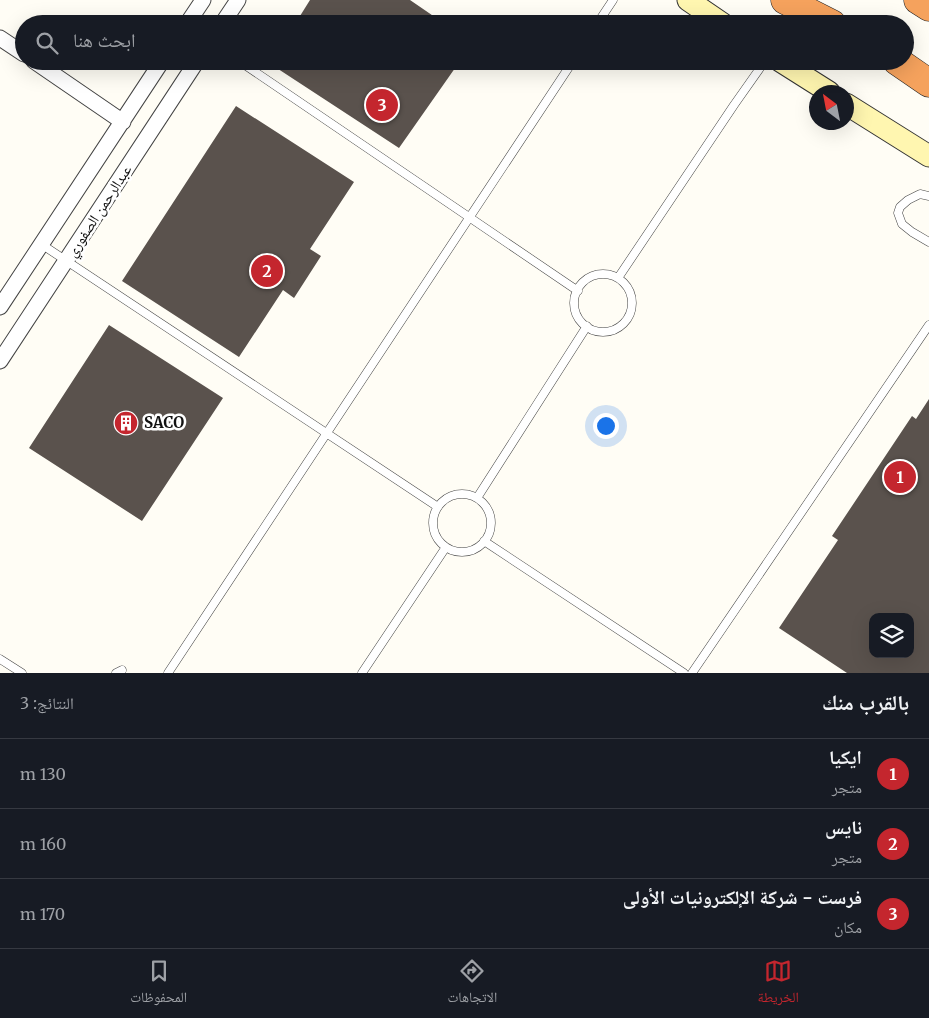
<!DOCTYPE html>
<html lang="ar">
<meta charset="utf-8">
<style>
body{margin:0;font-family:Merriweather,"Noto Naskh Arabic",serif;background:#242831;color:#f1f3f6;direction:rtl}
.controls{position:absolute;right:15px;bottom:15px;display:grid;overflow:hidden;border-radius:10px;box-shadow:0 5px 20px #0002}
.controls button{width:45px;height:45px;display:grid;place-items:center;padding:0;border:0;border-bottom:1px solid #363941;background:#171b24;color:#f1f3f6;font:25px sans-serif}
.compass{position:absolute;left:809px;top:85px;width:45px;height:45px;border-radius:50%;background:#171b24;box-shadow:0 5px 20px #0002;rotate:328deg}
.you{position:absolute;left:605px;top:425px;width:18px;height:18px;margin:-12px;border:4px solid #fff;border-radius:50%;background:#1a73e8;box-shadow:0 0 0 8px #1a73e833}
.badge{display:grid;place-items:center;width:32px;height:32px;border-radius:50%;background:#c4262e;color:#fff;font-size:16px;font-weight:700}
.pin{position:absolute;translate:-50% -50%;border:2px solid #fff;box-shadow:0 1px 5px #0006}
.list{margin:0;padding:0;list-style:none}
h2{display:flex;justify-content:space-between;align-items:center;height:65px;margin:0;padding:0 20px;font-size:21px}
h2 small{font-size:16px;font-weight:400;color:#9ea1a6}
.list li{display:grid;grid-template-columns:32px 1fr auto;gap:15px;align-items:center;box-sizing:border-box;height:70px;padding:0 20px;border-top:1px solid #363941}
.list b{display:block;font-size:19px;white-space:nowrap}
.list p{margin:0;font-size:16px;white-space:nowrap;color:#9ea1a6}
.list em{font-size:16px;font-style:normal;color:#9ea1a6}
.icon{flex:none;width:28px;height:28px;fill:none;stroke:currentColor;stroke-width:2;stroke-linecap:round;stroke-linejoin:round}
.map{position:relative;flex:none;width:929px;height:673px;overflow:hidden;direction:ltr}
.search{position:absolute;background:#171b24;box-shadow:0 5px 20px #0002;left:15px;right:15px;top:15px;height:55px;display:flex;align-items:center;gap:12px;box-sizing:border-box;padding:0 18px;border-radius:28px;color:#9ea1a6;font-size:19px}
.sheet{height:275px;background:#171b24}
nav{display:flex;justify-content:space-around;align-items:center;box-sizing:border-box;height:70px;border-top:1px solid #363941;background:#171b24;font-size:14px;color:#9ea1a6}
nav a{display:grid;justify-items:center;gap:2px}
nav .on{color:#c4262e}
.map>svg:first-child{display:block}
.building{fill:#5a524d;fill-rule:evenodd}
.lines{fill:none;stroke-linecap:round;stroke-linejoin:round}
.lane-casing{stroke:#444;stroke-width:9}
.street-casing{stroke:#444;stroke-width:17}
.secondary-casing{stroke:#333;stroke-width:23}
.highway-casing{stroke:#222;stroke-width:29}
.lane{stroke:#fff;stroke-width:8}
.street{stroke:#fff;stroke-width:15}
.secondary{stroke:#fff6b0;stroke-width:21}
.highway{stroke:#f5a25d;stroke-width:28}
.labels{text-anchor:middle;stroke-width:5;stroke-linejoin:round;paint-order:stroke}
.street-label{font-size:15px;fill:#111;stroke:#fff}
.poi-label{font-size:15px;font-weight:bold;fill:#111;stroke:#fff;text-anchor:start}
</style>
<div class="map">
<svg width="929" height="673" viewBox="0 0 929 673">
<rect width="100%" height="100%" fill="#fffdf5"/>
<path class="building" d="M310 0H410L445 24H295Z
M270 61H460L399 148 269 63Z
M236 106 354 182 310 249 321 256 294 298 283 290 239 357 122 281Z
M109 325 223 398 142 521 29 448Z
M929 399V673H847L779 628 838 540 832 536 912 416 916 419ZM873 617H910V654H873Z"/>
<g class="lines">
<g class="lane-casing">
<path id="lane" d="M597 24 613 0
M239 61 578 291
M929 196 920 194 908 200 900 207 898 213 902 224 912 232 929 242
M41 244 438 507
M574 303a29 29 0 1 1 58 0a29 29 0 1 1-58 0Z
M618 278 734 105 765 61
M433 523a29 29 0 1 1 58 0a29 29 0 1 1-58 0Z
M477 498 587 326
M484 541 684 673
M0 659 22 673
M116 673 122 670
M168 673 573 61
M362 673 446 547
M692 673 929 325"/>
</g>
<g class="street-casing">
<path id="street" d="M187 24 203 0
M222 24 238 0
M0 38 24 54
M34 61 123 122
M0 307 162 61
M0 361 197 61"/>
</g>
<g class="secondary-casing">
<path id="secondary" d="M688 0 723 24
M780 61 829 92
M846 104 929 156"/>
</g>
<g class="highway-casing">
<path id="highway" d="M785 0 832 24
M918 0 929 7
M897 61 929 83"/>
</g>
<use href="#lane" class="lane"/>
<use href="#street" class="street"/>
<use href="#secondary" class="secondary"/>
<use href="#highway" class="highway"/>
</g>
<defs>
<g id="building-disc" transform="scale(1.25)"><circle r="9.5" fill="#c4262e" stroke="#fff"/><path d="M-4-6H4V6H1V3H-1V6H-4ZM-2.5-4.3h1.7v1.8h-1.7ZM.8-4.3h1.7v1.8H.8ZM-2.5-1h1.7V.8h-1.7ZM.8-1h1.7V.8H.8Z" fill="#fff"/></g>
</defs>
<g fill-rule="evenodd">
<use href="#building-disc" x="126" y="423"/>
</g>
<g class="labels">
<g class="street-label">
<text transform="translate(99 211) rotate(-57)" y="5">عبدالرحمن الصفوري</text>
</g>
<g class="poi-label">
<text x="144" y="428">SACO</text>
</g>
</g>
</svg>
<div class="controls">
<button><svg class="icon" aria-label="layers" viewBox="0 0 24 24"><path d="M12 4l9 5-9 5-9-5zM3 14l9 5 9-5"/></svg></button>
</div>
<svg class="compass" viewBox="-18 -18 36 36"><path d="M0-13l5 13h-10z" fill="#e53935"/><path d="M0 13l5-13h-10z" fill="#9ea1a6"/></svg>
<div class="you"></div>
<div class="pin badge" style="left:900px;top:477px">1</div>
<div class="pin badge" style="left:267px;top:271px">2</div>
<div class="pin badge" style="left:382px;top:105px">3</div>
<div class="search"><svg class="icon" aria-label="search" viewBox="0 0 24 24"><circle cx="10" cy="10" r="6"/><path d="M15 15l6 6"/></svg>ابحث هنا</div>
</div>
<section class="sheet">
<h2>بالقرب منك<small>النتائج: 3</small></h2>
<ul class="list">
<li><span class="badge">1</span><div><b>ايكيا</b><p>متجر</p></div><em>130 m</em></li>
<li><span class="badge">2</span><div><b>نايس</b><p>متجر</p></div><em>160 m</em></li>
<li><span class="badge">3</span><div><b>فرست - شركة الإلكترونيات الأولى</b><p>مكان</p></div><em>170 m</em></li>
</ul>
</section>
<nav>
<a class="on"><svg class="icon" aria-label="map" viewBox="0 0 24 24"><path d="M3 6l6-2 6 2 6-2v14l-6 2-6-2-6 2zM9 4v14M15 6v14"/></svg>الخريطة</a>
<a><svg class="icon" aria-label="directions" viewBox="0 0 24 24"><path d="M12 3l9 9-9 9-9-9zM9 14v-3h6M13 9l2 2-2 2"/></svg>الاتجاهات</a>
<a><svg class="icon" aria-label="saved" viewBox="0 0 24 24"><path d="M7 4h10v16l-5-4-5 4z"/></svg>المحفوظات</a>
</nav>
